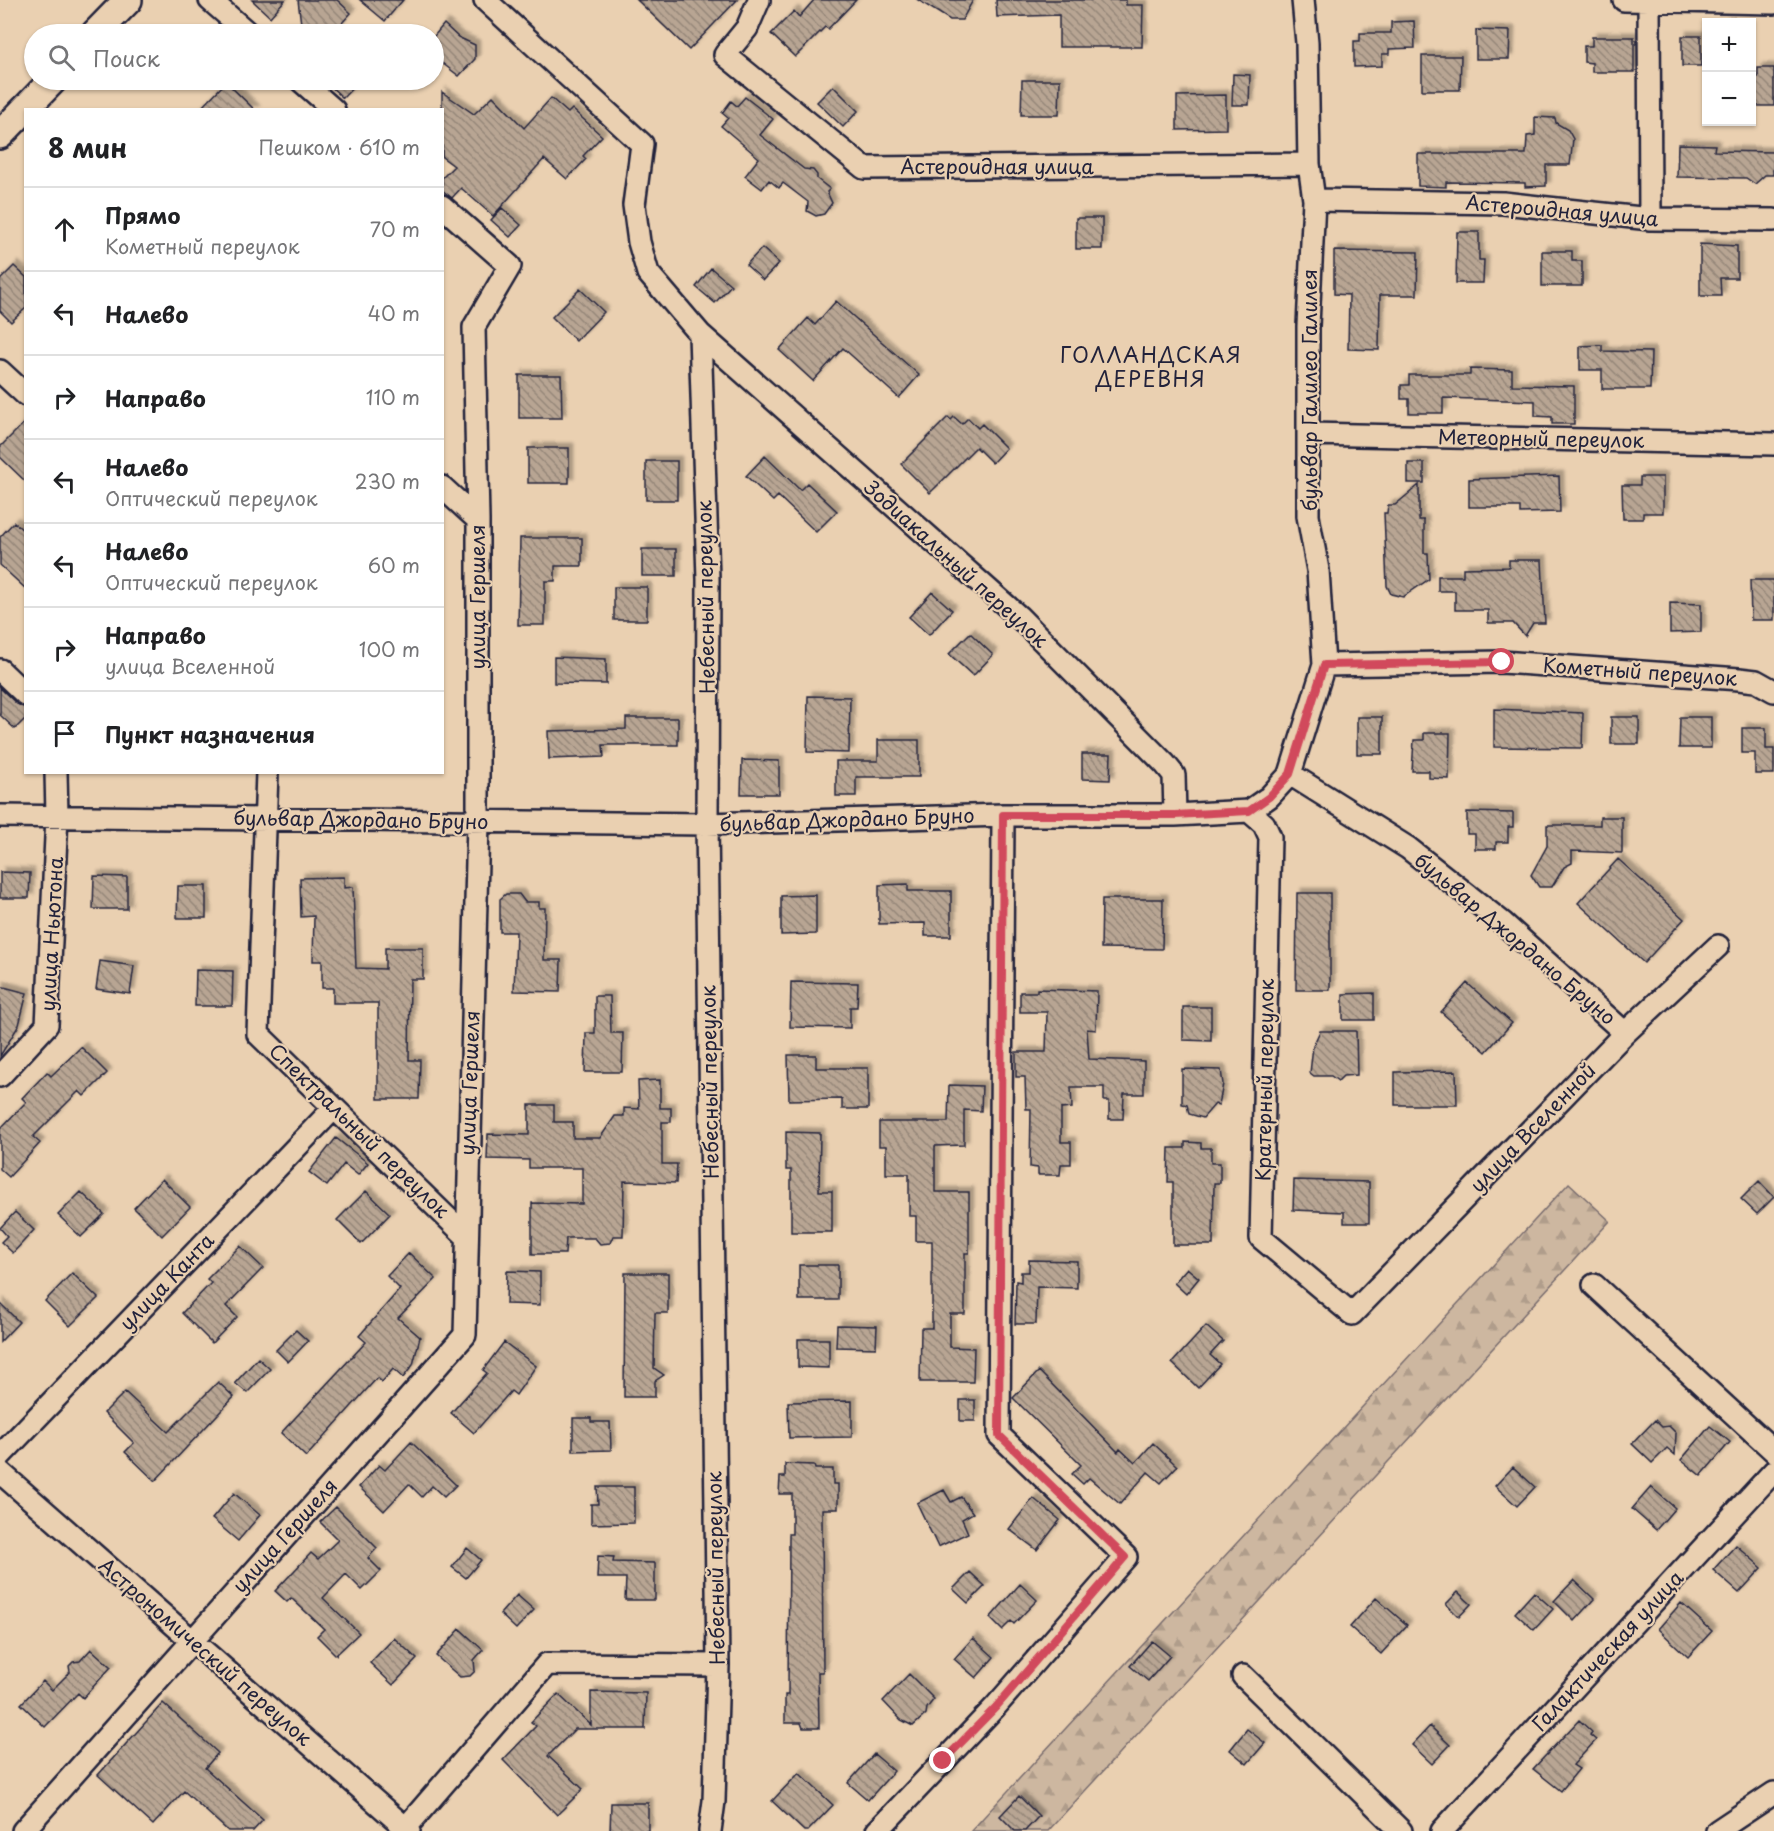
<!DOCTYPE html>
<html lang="ru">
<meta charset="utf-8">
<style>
body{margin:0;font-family:"Playpen Sans",sans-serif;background:#f2f2f2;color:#202124}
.controls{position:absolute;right:18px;top:18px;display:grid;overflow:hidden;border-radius:0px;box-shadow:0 2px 4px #0004}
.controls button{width:54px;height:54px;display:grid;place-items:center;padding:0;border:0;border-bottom:2px solid #e0e0e0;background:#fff;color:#202124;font:30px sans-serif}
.stop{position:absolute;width:18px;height:18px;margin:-14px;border:4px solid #d1495b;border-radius:50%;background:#fff}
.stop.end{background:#d1495b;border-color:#fff;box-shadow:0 2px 6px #0008}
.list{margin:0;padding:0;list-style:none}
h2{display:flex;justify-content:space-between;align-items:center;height:78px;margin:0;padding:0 24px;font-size:26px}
h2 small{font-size:20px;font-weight:400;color:#757577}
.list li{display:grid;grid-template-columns:39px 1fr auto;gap:18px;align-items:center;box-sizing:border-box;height:84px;padding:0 24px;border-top:2px solid #e0e0e0}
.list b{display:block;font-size:22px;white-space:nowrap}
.list p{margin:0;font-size:20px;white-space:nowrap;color:#757577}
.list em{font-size:20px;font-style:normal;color:#757577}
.icon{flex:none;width:33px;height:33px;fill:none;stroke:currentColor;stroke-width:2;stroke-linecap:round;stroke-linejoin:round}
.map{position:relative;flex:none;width:1774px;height:1831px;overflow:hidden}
.search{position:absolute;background:#fff;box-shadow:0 2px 4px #0004;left:24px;top:24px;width:420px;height:66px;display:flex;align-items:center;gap:15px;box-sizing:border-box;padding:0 21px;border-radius:33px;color:#757577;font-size:22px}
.panel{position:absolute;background:#fff;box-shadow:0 2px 4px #0004;left:24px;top:108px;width:420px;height:666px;border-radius:0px}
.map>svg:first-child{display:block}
.forest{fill:url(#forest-firs);stroke:#786c6e;stroke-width:1.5}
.building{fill:url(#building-back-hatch);stroke:#22223b;stroke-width:1.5;filter:url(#shadow)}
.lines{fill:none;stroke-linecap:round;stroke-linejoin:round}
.minor-casing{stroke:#22223b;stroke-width:26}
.major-casing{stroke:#22223b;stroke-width:32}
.minor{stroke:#ead0b1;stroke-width:21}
.major{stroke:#ead0b1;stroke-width:27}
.route{stroke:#d1495b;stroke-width:8}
.labels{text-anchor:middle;stroke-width:4.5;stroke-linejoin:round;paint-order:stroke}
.street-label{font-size:20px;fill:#22223b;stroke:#ead0b1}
.neighbourhood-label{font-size:21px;letter-spacing:1.5px;fill:#22223b;stroke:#ead0b1}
</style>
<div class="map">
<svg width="1774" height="1831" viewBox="0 0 1774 1831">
<defs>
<pattern id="forest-firs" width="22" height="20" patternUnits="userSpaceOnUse" patternTransform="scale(1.5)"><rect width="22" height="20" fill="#cdb7a0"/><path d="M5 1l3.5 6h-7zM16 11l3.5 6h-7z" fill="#b09d8b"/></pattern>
<pattern id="building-back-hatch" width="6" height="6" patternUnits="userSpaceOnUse" patternTransform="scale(1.5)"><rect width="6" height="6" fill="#b8a593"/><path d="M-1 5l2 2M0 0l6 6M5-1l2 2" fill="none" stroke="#958679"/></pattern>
<filter id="shadow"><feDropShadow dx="4.5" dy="-4.5" stdDeviation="1.5" flood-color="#0004"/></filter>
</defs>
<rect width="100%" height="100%" fill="#ead0b1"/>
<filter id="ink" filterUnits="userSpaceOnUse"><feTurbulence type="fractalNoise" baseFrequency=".0167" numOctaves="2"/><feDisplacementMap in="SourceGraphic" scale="12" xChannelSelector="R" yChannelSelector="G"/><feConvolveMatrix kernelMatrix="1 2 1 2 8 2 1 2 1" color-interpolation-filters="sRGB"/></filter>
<g filter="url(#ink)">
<path class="forest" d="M1569 1183 1610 1221 1048 1831H971Z"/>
<path class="building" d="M252 0H285L270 17Z
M298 0H337L351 13 332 34H325L316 26 307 27 301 24Z
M360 0H403L385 21Z
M637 0H737L689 50Z
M814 0H856L828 29 825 27 795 57 771 34 794 11 799 17Z
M918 0H973L962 20H950Z
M996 0H1126V5H1143L1142 47H1059V15L997 17Z
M1414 21 1415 48 1389 49V54H1382V66L1354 67V41H1360V33H1391V22Z
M444 24 458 37 475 45V59L459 76 434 57V36Z
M1476 30 1510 31 1509 59H1476Z
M1682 36H1701V66H1682Z
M1592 37H1634V72H1592V63L1584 62V46H1592Z
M1422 56H1461L1460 90H1422Z
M1758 68H1774V106H1752V77H1758Z
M1233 74 1250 75 1249 105H1232Z
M324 80H360L343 98Z
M1022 80H1060L1059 115H1021Z
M226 82 255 110H199Z
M833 86 858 111 843 127 817 102Z
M442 92 474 114 493 96 524 128 551 98 568 113 572 109 602 136 583 156 586 159 567 179 544 159 493 216 461 188 452 198 442 190V178L454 166 442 157Z
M1226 95V129L1177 130V96Z
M745 97 773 119 760 135 804 169 813 170 817 175V179L830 189 827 192 832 203 824 214 816 216 807 211 808 202 783 183 779 188 769 180 762 189 745 176 759 158 721 126 728 118 722 113 731 101 737 106Z
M1535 117 1555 118 1556 123 1568 130 1573 139 1570 165H1546V186L1525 187V183L1446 182V187L1418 186V154H1526L1527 136 1535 135Z
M1678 144 1715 145 1714 151 1774 152 1773 175H1765L1755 184 1746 178 1677 177Z
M502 208 521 225 510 237 491 220Z
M1076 218H1102V249H1076Z
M1457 232H1479V260H1484L1483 283H1456Z
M1700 244 1737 246V278H1720L1721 296H1700Z
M762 248 779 263 763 280 746 265Z
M1334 251 1418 252 1417 295H1380L1379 350 1348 349 1349 295 1334 294Z
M1542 251H1572V261H1582V286H1542Z
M14 266 26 277V308L11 322 0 311V280Z
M711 268 731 285 715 303 696 287Z
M580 289 604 312 576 341 552 317Z
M836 301 919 375 899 398 843 348 813 381 779 350 808 318 815 325Z
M1602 345V351L1651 352 1650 389H1602V370H1580V346Z
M1470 369 1512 370V385L1574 386V424H1552V417L1535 416V401L1443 398V413H1409V399H1401V385H1409V375H1470Z
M519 375H561L562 418H519Z
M948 417 951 420 954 417 962 424 968 418 978 428 982 424 1006 448 992 463 976 447 930 493 901 464Z
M26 421V482L0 457V447Z
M528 448H569V483H528Z
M765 456 800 490 807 483 837 511 816 532 778 496 773 501 746 476Z
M646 461H677V500H646Z
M1408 463H1424V483H1408Z
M1559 476 1560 512 1520 513V507H1469V479Z
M1640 477H1663V513H1643V519H1623L1622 485H1640Z
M1419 485V520H1424V553H1428L1429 579 1403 597 1391 594 1387 586 1384 513H1387L1388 505H1395Z
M14 522 26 533V589L0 565V537Z
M520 538H582V566H555V581H545V625H518Z
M642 549H676V576H642Z
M1509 560H1542L1545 623H1533L1525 636 1513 623H1488V610H1455V591H1438V576H1463V568L1509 567Z
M1750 580H1774V620H1751Z
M614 587H647V620H614Z
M932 592 952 610 929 635 909 617Z
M1670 603 1701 604V632L1670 633Z
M970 633 993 655 973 676 949 654Z
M554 657 606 659V684L554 683Z
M0 688 17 704 26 707V718L15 729 0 715Z
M808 696 850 697 849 753 807 752Z
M1494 709 1583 713 1582 748 1494 747Z
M1357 717H1382V754H1357Z
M1611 717H1639V744H1611Z
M1680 717H1711V748H1679Z
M626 718H678V745H603L604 757 549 759 548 731 626 729Z
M1742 728H1766V749H1774V774H1755V753H1742Z
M1424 733H1450L1449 779 1429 778V771H1412L1414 740H1424Z
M878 740H919V777H856V796H836V761H878Z
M1082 754H1111L1110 780 1082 779Z
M742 760 779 761V794H741Z
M1467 812 1513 813V827H1508V842H1496V849H1475V834H1467Z
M1600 817H1622V853L1572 851V863L1564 867 1552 887H1539L1531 875 1547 846V825H1600Z
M1618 859 1684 919 1644 963 1578 903Z
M0 872 30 873 29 898H0Z
M94 876 127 877V909H93Z
M344 877V888L353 887 356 968 385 969V948H423V979H410L409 1060H420L419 1099H378V1003H333V988H322V961H313L314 916 301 917 300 878Z
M908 884V891H951V936H925V923L879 924V885Z
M178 886H206V918H177Z
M1297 893H1330V990H1296Z
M506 894H519L525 902H539V908H545L544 960H561L560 992 514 991 516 932H500V899Z
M816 895V934L781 935V896Z
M1102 899H1163L1162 949 1101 948Z
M100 961 134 966 130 994 96 989Z
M196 970 233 971 232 1006H195Z
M791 982 858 983 857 1007H850V1028L790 1027Z
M1467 983 1512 1023 1486 1052 1441 1012Z
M0 986 27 993 19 1025 0 1056Z
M1037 989 1097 991 1096 1030 1087 1029 1089 1059 1144 1061V1094H1124L1123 1119H1109V1101H1104V1087H1071L1072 1108 1061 1109V1142H1071V1164H1061L1060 1175H1038V1168L1030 1167 1031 1109H1026L1025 1077H1016V1052H1046L1047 1012H1020V992H1037Z
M1374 993V1020H1343V994Z
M595 996H610L611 1033H623L622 1072H585L586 1033H595Z
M1183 1007H1211V1041L1183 1040Z
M1320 1031H1356L1357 1075 1343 1076 1338 1081 1331 1076H1314L1310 1073 1313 1046Z
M81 1047 107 1073 84 1096 79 1091 33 1137 40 1143 9 1177 0 1169V1129L26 1102 22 1098 47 1072 51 1076Z
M788 1055H816V1068H868V1109H842V1099L789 1100Z
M1182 1069 1221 1070 1223 1084 1219 1105 1215 1104 1203 1118 1189 1114 1187 1105 1182 1104Z
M1456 1071 1457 1105H1395V1072Z
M660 1080V1108H671V1122H662V1164H677L676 1183 624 1181 623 1236H613L610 1243 600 1244 595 1238H566L565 1254H532V1203L582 1204V1168H529V1160L487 1159 488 1134 529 1135V1105H554V1122H573V1138H600L615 1116H624V1108L639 1109 638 1081Z
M949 1085 982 1086 981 1111 964 1110V1145L935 1146V1192H969V1253H965V1314H950V1347L974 1348 973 1382H920L921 1328H932V1241H916V1216H909V1174H886V1146H879V1122H948Z
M786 1132 820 1133 819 1191H832V1232H791V1170H786Z
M336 1138 368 1163 358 1175 344 1164 327 1186 309 1172Z
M1185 1142 1201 1143V1148H1211V1163H1220V1183H1214L1213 1245H1173V1182H1168L1169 1148H1185Z
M162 1179 190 1207 162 1236 134 1208Z
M1294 1180 1369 1182V1223H1344V1212L1293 1210Z
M1759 1181 1774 1197 1757 1214 1741 1199Z
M366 1191 390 1214 361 1244 337 1220Z
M81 1192 104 1214 81 1237 58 1215Z
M15 1212 34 1230 13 1253 1 1242 7 1236 0 1228Z
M240 1246 263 1268 226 1306 237 1317 212 1343 182 1313 211 1283 207 1279Z
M409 1253 436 1279 398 1318 420 1337 413 1365 403 1378 393 1369 382 1382 377 1378 306 1457 281 1433 366 1342 359 1336 400 1289 387 1276Z
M1029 1260 1077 1261V1288L1037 1287 1036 1324H1015L1016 1281 1021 1282V1272H1029Z
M799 1265H838V1300H799Z
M1187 1268 1199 1278 1186 1294 1174 1283Z
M507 1271 540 1272V1305L506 1304Z
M72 1273 98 1298 70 1326 45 1301Z
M625 1273H668V1313H655L654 1368 664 1375 655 1381V1397H624Z
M0 1303 19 1322 0 1342Z
M837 1325 877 1326 876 1348 836 1347Z
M1206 1326 1223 1341 1210 1355 1220 1364 1198 1388 1172 1363Z
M296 1330 308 1341 288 1362 276 1350Z
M798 1339H829V1368L798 1367Z
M504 1342 536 1366 516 1395 511 1391 474 1433 451 1413 487 1373 483 1370Z
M258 1358 270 1369 247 1393 235 1383Z
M1039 1371 1118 1452 1120 1449 1135 1463 1153 1443 1177 1466 1161 1483 1148 1472 1120 1504 1089 1478 1083 1484 1072 1474 1081 1465 1013 1398Z
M218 1382 234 1397 155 1481 125 1452 134 1443 104 1413 125 1392 168 1432Z
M960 1400H975V1421H960Z
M852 1401V1437L789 1438 788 1402Z
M573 1418H591V1422H610L611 1450 573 1451Z
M1655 1420 1662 1427 1669 1426 1676 1433 1675 1455 1667 1448 1652 1463 1632 1444Z
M1710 1426 1730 1442 1701 1476 1681 1460Z
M411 1442 456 1485 444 1497 432 1486 422 1497 409 1484 384 1511 359 1487 379 1465 385 1470Z
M785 1464 814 1465 815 1469H833V1484H838V1509H822L823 1672H818L819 1728H803L801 1723H785V1695H788L789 1534H792V1494H779L780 1477H785Z
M1513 1467 1535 1487 1517 1506 1495 1486Z
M597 1487H634V1523L591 1524V1504H598Z
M1651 1487 1675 1508 1656 1530 1632 1509Z
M944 1490 951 1502 961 1497 973 1513 962 1519 968 1533 938 1547 917 1503Z
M234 1493 260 1515 238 1541 212 1519Z
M1033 1498 1060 1520 1037 1550 1009 1529Z
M336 1507 377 1548 368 1558 381 1571 362 1590 346 1574 323 1598 359 1633 336 1655 317 1636 324 1629 291 1598 287 1602 275 1591 311 1553 318 1559 338 1540 320 1522Z
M1736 1545 1762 1568 1739 1593 1713 1570Z
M467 1548 481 1560 466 1578 452 1567Z
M598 1556 614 1557 613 1562 655 1563V1600H625L626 1578H597Z
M970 1572 985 1586 968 1603 953 1589Z
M1574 1580 1594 1599 1574 1621 1554 1601Z
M1020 1584 1037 1600 1014 1624 1011 1621 1002 1630 990 1618Z
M1458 1592 1471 1604 1459 1617 1446 1604Z
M1534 1592 1553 1609 1534 1630 1515 1613Z
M517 1595 534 1610 516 1629 500 1614Z
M1376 1598 1407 1625 1381 1654 1350 1627Z
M1681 1603 1712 1631 1688 1657 1658 1629Z
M460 1629 483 1650 474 1660 475 1671 470 1676 460 1677 436 1656Z
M394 1638 417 1659 393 1685 370 1663Z
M973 1638 994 1657 976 1678 954 1659Z
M1152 1641 1170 1656 1148 1681 1130 1666Z
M91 1649 111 1667 83 1698 78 1693 45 1727 21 1704 43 1681 52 1690 70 1672 69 1666 73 1662 80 1661Z
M909 1674 934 1699 927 1708 926 1714 913 1726 901 1720 883 1701Z
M591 1692 646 1693 645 1729H575L548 1756 583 1789 557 1815 503 1760 536 1726 531 1722 558 1694 591 1725Z
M163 1703 218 1753 205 1768 263 1820 253 1831H228L184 1791 153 1825 98 1775Z
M1579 1720 1592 1732 1590 1735 1596 1740 1573 1765 1579 1769 1561 1791 1533 1769Z
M1430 1726 1450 1745 1432 1764 1412 1745Z
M1247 1729 1265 1743 1247 1764 1230 1750Z
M874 1754 894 1771 868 1800 848 1783Z
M799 1773 833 1805 808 1831H804L772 1801Z
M1019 1796 1039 1816 1025 1831H1015L1000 1816Z
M611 1803H648V1831H610Z"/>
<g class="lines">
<g class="minor-casing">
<path id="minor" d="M210 0 249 34
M485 0 642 144 634 205 639 242 648 273 700 334 1018 616 1165 764 1174 775 1175 815
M759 0 747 28 725 55 864 168 1309 164
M1624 0 1774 3
M1649 0 1650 219
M300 80 334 110
M1314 200 1503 203 1650 219 1774 220
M700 334 708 579 707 824 718 1665 714 1801 710 1831
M0 371 26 395
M1309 434 1774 444
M442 487 478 520
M1324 665 1502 662 1739 679 1756 681 1774 691
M0 670 26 695
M267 772 258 1034 466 1236
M1290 774 1408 848 1503 923 1625 1033
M1249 811 1264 824 1270 837 1261 1238 1352 1314 1625 1033 1718 946
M0 816 707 824 1003 815H1175L1249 811 1269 797 1290 774 1324 665 1318 570 1308 516V326L1314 200 1309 164 1307 43 1303 0
M0 1076 47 1025 57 816 56 772
M1594 1285 1774 1451
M0 1456 334 1108
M0 1472 409 1831
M1243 1676 1401 1831
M23 1831 465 1335 478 822V520L474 327 510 266 442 206
M403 1831 547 1664 718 1665
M877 1831 995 1707 1126 1557 999 1435 1003 815
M1442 1831 1774 1471
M1717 1831 1774 1793"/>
</g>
<g class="major-casing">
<path id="major" d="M95 34 128 0
M0 135 53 80"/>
</g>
<use href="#minor" class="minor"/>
<use href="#major" class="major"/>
</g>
</g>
<g class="lines" filter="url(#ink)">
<path class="route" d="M943 1761 996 1707 1125 1557 999 1435 1003 815H1175L1249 811 1269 797 1290 774 1324 665 1502 662"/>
</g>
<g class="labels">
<g class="street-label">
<text x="997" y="174">Астероидная улица</text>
<text transform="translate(1562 211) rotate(5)" y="7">Астероидная улица</text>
<text transform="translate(1310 390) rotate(-90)" y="7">бульвар Галилео Галилея</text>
<text transform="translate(1541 439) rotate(1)" y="7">Метеорный переулок</text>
<text transform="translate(956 564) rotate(42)" y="7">Зодиакальный переулок</text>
<text transform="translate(478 597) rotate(-90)" y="7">улица Гершеля</text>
<text transform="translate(706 597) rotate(-91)" y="7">Небесный переулок</text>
<text transform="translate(1640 672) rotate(4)" y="7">Кометный переулок</text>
<text transform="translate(361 820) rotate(1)" y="7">бульвар Джордано Бруно</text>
<text transform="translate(847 820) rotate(-2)" y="7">бульвар Джордано Бруно</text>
<text transform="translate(52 934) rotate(-87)" y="7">улица Ньютона</text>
<text transform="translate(1515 939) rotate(40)" y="7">бульвар Джордано Бруно</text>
<text transform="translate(1265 1080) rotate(-89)" y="7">Кратерный переулок</text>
<text transform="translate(710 1082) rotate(-91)" y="7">Небесный переулок</text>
<text transform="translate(470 1083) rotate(-88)" y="7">улица Гершеля</text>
<text transform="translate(1533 1128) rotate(-46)" y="7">улица Вселенной</text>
<text transform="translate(359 1131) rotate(44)" y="7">Спектральный переулок</text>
<text transform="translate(167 1282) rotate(-46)" y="7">улица Канта</text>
<text transform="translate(285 1536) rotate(-48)" y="7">улица Гершеля</text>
<text transform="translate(716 1568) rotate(-91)" y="7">Небесный переулок</text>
<text transform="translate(1608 1651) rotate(-47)" y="7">Галактическая улица</text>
<text transform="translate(205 1652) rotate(41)" y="7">Астрономический переулок</text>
</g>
<g class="neighbourhood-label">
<text x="1151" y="363">ГОЛЛАНДСКАЯ<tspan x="1151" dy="24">ДЕРЕВНЯ</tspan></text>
</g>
</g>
</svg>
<div class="controls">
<button>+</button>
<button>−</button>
</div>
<div class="stop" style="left:1502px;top:662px"></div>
<div class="stop end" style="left:943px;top:1761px"></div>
<div class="search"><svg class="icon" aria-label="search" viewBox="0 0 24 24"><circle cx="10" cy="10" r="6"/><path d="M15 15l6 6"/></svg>Поиск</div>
<section class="panel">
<h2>8 мин<small>Пешком · 610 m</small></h2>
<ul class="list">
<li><svg class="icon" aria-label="ahead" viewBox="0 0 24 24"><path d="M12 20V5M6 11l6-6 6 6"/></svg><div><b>Прямо</b><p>Кометный переулок</p></div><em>70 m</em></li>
<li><svg class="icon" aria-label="left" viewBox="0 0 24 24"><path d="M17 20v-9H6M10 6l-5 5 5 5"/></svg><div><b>Налево</b></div><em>40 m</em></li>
<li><svg class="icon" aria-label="right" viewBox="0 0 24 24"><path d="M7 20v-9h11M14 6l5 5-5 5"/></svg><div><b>Направо</b></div><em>110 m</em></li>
<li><svg class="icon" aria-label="left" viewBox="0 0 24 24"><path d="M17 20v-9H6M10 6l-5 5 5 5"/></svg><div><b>Налево</b><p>Оптический переулок</p></div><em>230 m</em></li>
<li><svg class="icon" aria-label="left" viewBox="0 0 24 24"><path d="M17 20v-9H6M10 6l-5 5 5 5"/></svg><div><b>Налево</b><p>Оптический переулок</p></div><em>60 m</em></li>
<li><svg class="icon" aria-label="right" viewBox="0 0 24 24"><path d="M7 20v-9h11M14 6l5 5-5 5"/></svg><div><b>Направо</b><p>улица Вселенной</p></div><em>100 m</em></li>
<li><svg class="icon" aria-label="arrive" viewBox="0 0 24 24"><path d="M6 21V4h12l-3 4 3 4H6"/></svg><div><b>Пункт назначения</b></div></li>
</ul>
</section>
</div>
